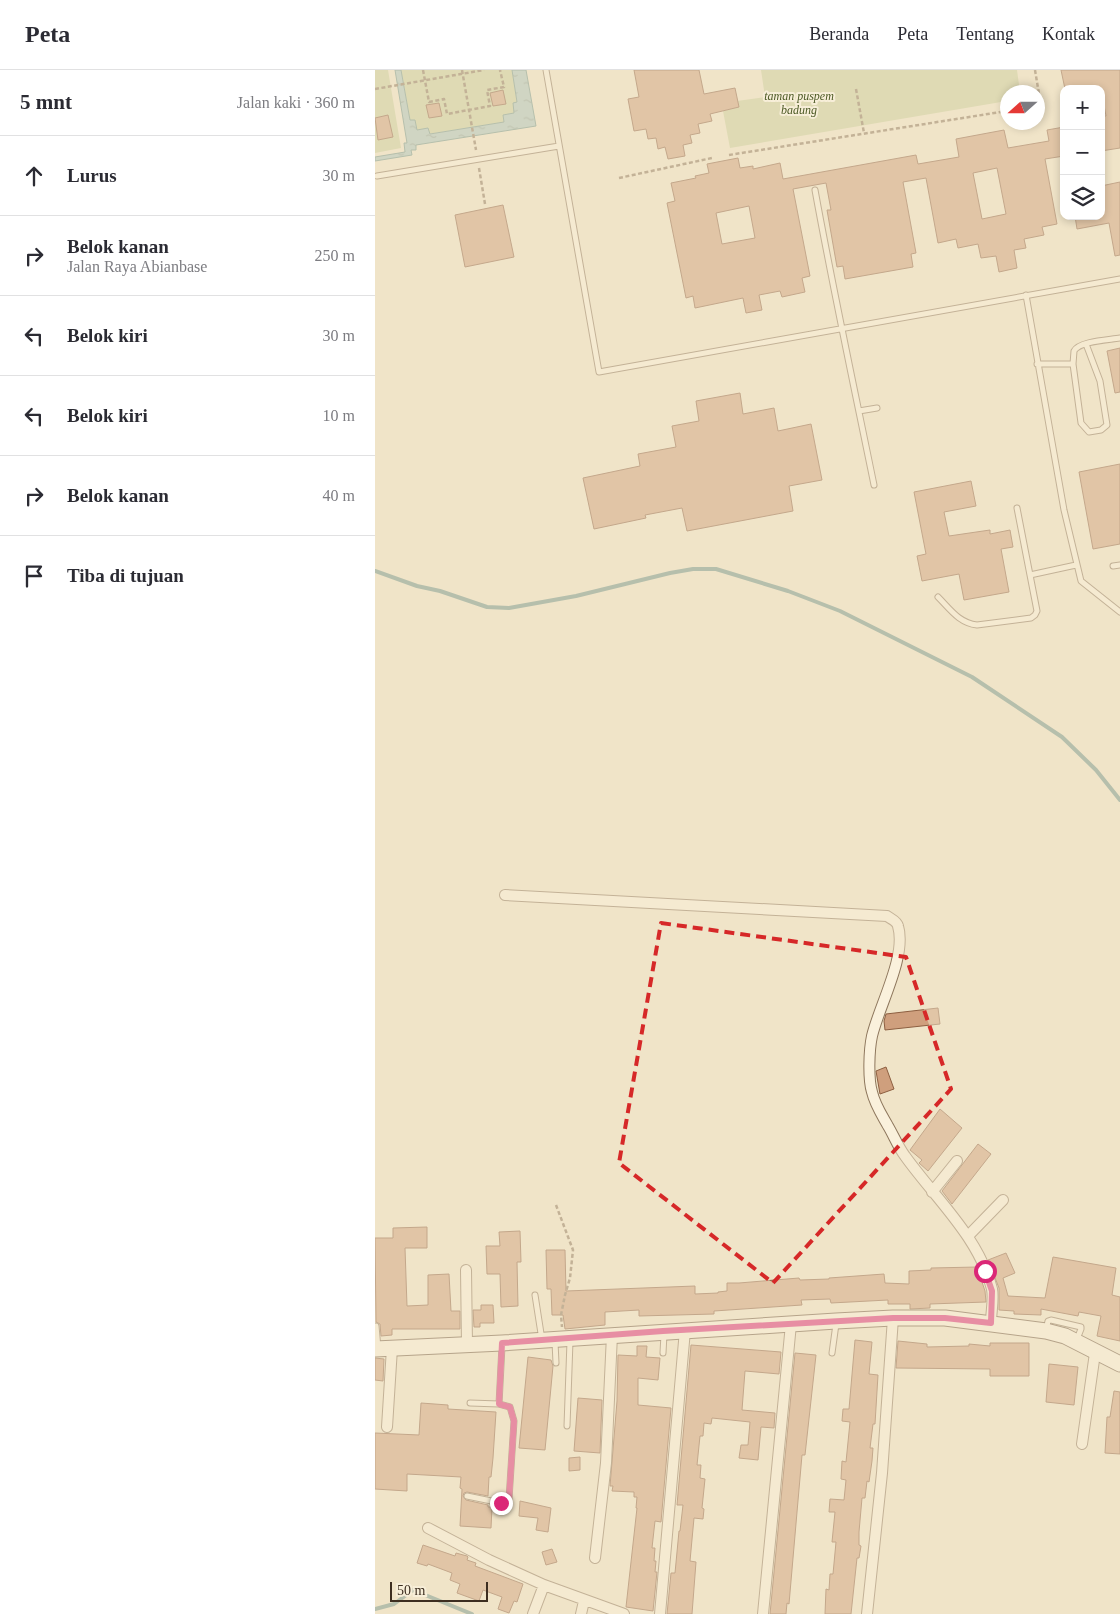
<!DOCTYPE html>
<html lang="id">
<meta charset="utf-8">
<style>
body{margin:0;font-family:Georgia,serif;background:#f2f2f3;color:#2b2b33}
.controls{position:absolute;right:15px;top:15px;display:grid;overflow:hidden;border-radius:10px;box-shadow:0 2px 8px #0003}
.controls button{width:45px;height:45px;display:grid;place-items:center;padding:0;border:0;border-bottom:1px solid #e1e1e2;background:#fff;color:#2b2b33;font:25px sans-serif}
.compass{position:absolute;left:625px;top:15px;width:45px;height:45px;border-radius:50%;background:#fff;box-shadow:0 2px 8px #0003;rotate:249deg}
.scale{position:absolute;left:15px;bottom:12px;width:98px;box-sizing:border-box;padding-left:5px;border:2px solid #3d2e20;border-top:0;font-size:14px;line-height:18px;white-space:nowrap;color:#3d2e20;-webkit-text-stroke:4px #f7eed8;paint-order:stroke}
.stop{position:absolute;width:15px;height:15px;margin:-11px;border:4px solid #db2777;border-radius:50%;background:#fff}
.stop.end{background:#db2777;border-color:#fff;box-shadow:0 1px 5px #0008}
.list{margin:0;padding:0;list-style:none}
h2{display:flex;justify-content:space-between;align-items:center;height:65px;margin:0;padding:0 20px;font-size:21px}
h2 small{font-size:16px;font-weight:400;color:#7c7c81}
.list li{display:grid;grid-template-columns:32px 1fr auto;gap:15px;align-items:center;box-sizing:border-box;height:80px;padding:0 20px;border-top:1px solid #e1e1e2}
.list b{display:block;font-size:19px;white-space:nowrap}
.list p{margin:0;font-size:16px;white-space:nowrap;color:#7c7c81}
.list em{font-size:16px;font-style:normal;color:#7c7c81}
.icon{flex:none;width:28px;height:28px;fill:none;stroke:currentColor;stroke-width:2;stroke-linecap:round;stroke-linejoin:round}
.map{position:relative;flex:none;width:745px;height:1544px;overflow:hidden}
header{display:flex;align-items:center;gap:30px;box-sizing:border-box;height:70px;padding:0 25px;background:#fff;border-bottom:1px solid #e1e1e2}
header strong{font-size:24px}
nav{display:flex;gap:28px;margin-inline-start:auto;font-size:18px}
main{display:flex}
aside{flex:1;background:#fff}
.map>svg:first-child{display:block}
.green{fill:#c9cf9b}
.water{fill:url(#water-ripples);stroke:#6f938a}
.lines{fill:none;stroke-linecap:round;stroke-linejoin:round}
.stream{stroke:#6f938a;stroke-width:4}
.building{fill:#cf9f7d;stroke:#8d5f41;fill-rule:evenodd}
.lane-casing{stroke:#8d765c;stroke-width:7}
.street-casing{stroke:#8d765c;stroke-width:12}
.secondary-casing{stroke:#6f573f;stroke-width:17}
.path{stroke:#8d765c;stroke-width:2.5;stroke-dasharray:4 2.5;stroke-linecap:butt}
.lane{stroke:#faf1dc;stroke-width:5}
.street{stroke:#faf1dc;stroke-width:10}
.secondary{stroke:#faf1dc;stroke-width:15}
.route{stroke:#db2777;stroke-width:6}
.marked{fill:none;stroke:#d62828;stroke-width:4;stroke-dasharray:10 6;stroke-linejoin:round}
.labels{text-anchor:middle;stroke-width:4;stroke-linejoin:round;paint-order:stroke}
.park-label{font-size:12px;font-style:italic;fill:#4d5a26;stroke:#f7eed8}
</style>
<header>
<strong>Peta</strong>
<nav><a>Beranda</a><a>Peta</a><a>Tentang</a><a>Kontak</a></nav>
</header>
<main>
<aside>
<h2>5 mnt<small>Jalan kaki · 360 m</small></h2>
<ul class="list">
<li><svg class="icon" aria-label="ahead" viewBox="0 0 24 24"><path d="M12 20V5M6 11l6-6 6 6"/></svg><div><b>Lurus</b></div><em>30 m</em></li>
<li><svg class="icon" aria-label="right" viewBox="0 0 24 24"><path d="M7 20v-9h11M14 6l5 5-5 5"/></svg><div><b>Belok kanan</b><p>Jalan Raya Abianbase</p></div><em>250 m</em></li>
<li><svg class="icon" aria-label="left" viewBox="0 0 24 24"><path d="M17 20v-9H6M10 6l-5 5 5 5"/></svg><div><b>Belok kiri</b></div><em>30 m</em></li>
<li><svg class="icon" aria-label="left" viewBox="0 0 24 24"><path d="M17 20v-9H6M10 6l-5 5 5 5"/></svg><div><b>Belok kiri</b></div><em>10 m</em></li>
<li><svg class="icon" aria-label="right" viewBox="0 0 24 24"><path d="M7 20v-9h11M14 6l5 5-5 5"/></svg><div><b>Belok kanan</b></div><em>40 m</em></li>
<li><svg class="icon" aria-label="arrive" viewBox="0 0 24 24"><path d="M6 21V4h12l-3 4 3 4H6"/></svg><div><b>Tiba di tujuan</b></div></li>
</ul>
</aside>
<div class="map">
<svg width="745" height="1544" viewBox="0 0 745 1544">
<defs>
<pattern id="water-ripples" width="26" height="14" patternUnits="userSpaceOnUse" patternTransform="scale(1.25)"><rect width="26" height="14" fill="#a9c4bc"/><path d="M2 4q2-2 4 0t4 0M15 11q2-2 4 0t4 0" fill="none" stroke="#8ba098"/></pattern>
</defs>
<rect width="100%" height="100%" fill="#f0e4c8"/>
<path class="green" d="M0 0H13L26 78 0 83Z
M26 0H137L142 32 139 43 128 45 129 52 54 64 42 60 35 50Z
M386 0H642L645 22H632V31L355 78 348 41 364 37 362 31 390 27Z"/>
<path class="water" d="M20 0H26L35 50H40L42 60 53 58 55 64 129 52 128 45 139 43 138 33 142 32 137 0H151L161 56 41 75V80H36L37 85 0 91V87L30 82 29 73H32Z"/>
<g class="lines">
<path class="stream" d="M0 501 42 516 65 521 112 537 134 538 201 526 295 503 318 499H341L413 521 465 541 597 607 687 667 721 700 745 730
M0 1539 19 1534 38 1520 97 1544"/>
</g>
<path class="building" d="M259 0H324L329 24 360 18 364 37 335 44 337 51 323 54 325 63 315 65 317 73 308 75 310 86 293 89 290 77 283 79 281 68 273 69 271 59 259 61 253 29 264 27Z
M686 0H745V78L726 81V46H731L726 19H690Z
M128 20 131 34 118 36 115 23Z
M64 33 67 46 54 48 51 35Z
M13 45 18 67 3 70 0 48Z
M689 57V86L670 89 682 154 667 157 669 165 649 169 651 178 639 180 642 198 624 202 621 186 606 188 603 174 583 178 581 169 563 173 551 108 528 112 541 183 536 184 538 197 470 209 468 196 462 197 452 140H456L451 113 418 119 435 206 427 208 430 222 407 227 405 221 384 225 387 240 371 243 368 228 320 238 318 226 311 228 292 133 300 131 296 113 321 108 320 106 334 103 332 94 363 88 365 98 378 96V99L405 93 408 109 541 85 543 94 584 87 581 69 629 60 633 78 674 71 672 60ZM622 98 631 144 607 149 598 103ZM374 136 380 168 347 174 341 143Z
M745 112V185L740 186 734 153 702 159 700 146H726V116Z
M128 135 139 187 90 197 80 145Z
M745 278V322L740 323 732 281Z
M365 323 368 344 399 338 403 361 436 354 447 410 414 416 418 441 312 461 307 438 270 445 271 448 219 459 208 408 265 396 263 384 301 377 297 356 324 351 321 331Z
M745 394V474L718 479 704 402Z
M596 411 601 436 569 442 574 466 615 460V464L635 460 638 477 626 479 634 522 589 530 584 504 547 511 542 486 551 484 539 422Z
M563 938 565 954 510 960 509 951 511 944Z
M511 997 519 1019 505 1024 501 1001Z
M565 1039 587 1058 553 1101 544 1093 547 1090 535 1080Z
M603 1074 616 1084 577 1134 567 1121Z
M52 1157V1178H30L32 1236 53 1235V1205L74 1204 76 1241H85V1259H17V1265L6 1266 5 1254 1 1252 0 1168H18V1158Z
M145 1161 146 1192H142L143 1236 126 1237 125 1204H112L111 1176H125L124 1162Z
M171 1180H190L191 1221 320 1216V1224L343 1223V1222L352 1221V1213H364L424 1208 425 1210 454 1209V1208L509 1204 510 1213 534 1214V1201L556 1200V1198L602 1197 610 1221 611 1232 555 1234V1238L535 1239V1234H513V1230L456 1233 455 1229 426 1230 427 1235 339 1241V1244L264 1246V1240L230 1242V1255L190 1259 188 1245H177L176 1219H172Z
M631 1183 640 1203 628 1208 633 1226 670 1228 678 1187 741 1198 737 1225 745 1227V1271L722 1266 726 1246 704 1242 703 1246 666 1239V1245L639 1244V1241L624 1240V1218L613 1190Z
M106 1235H118L119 1253H105V1257H99L98 1240H106Z
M480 1270 497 1272 494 1304 503 1305 500 1354H498L495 1378H498L497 1391 494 1412 492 1411 490 1428H487L484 1462V1475L486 1476 484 1488H482L476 1544H450L451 1519 454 1520 455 1504H458L461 1472H457L460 1442H454L455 1429 469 1430 471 1410 466 1409 467 1391 471 1392 475 1352 467 1351 468 1339H474Z
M523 1271 552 1274V1277L594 1276V1274L615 1276V1273H654V1306H615V1299L521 1298Z
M316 1275 406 1282 404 1304 370 1301 367 1340 400 1343 399 1358 386 1357 383 1390 364 1388 366 1375H373L375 1352 337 1348 336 1354 329 1353 328 1366H325L322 1395H326L325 1408 330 1409 327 1438 329 1439 328 1449 319 1448 315 1491 321 1492 317 1544H292L296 1503H300L304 1461H305L308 1435H302Z
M262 1276H272L271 1287 285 1288 283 1310 263 1308V1335L296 1338 286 1452 280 1451 277 1478H280L279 1491H281L280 1502H282L278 1541 251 1537 262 1438H261L262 1427H259V1422L237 1421 238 1416H235L242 1331 243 1285 262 1286Z
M420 1283 441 1285 430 1385H427L414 1534 412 1533 411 1544H395Z
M153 1287 176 1290 178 1296 170 1380 144 1378Z
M0 1288 9 1289 8 1311 0 1310Z
M674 1294 703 1297 699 1335 671 1332Z
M739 1321 745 1322V1384L730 1383 732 1347H735Z
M203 1328 227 1330 225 1383 199 1381Z
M46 1333 73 1335V1339L121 1342 118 1388 116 1407H114L113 1426 92 1422 89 1423 88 1426 91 1430 113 1435V1437H117L116 1458 85 1456 87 1419 85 1418 86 1407 32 1404V1421L0 1419V1363L44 1365Z
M205 1387V1400L194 1401V1388Z
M145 1431 176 1438 173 1462 161 1460 163 1448 144 1446Z
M48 1475 80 1486 81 1483 92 1486 93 1487 92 1490 101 1493 100 1496 148 1514 142 1532 139 1531 134 1543 123 1539 127 1527 108 1520 104 1531 82 1523 85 1514 75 1510 77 1503 53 1494 52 1496 42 1493Z
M177 1479 182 1492 171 1495 167 1482Z"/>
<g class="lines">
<g class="lane-casing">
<path id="lane" d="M171 0 224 302 745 209
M2 106 184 76
M440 120C458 219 479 317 499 415
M651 225 689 440 706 511 745 542
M711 274 725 311 732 355 726 360 714 362 706 353 698 294 699 281C704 271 734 270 745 268
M662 294H698
M484 341 502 338
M642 438 655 505
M738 496 745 495
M563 527C575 539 584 553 602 555L656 548 660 545 662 541 655 505 701 495
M160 1225 167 1270
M1 1256 3 1278
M671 1260 673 1251 676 1250 706 1257V1259L702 1269
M180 1272 181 1293
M288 1283 289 1264
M457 1283 461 1254
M95 1333 124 1334
M192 1356 195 1271
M92 1426 126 1433 133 1431 134 1429 139 1351 135 1337 124 1334 127 1276"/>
</g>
<g class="street-casing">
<path id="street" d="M130 825 512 846C516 849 522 851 523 856 532 886 504 936 497 966 494 980 493 1009 497 1022 500 1035 507 1045 513 1056 519 1066 523 1077 530 1086 560 1128 604 1167 617 1219 619 1229 616 1242 616 1253
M557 1122 582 1091
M593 1166 628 1130
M91 1200 92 1274
M12 1357 17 1278
M707 1374 720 1283
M53 1458 114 1490 169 1515 249 1544
M220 1488 231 1393 237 1265
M158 1544 169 1515
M206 1544 209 1531
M285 1544 310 1260
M388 1544 416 1254
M492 1544 507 1403 518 1248"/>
</g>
<g class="secondary-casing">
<path id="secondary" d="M0 1279 127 1273 461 1251 518 1248H570L671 1261 690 1266 745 1294"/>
</g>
<path class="path" d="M48 0 54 32 69 29 72 44 115 36 112 20 129 17 125 0
M87 0 101 80
M660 0 666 36H662
M0 19 109 0
M481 19 489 63
M354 85 632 41
M104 98 110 134
M244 108 337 88
M181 1135 198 1180 195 1208 190 1225 186 1245 187 1257"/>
<use href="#lane" class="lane"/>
<use href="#street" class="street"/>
<use href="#secondary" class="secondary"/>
</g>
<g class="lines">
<path class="route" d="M126 1433 133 1431 134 1429 139 1351 135 1337 124 1334 127 1273 288 1261 518 1248H570L616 1253 617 1221 610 1201"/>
</g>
<path d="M0 0H745V1544H0ZM286 853 531 887 576 1019 398 1213 244 1093Z" fill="#f0e4c8" fill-opacity=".55" fill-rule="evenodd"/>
<path class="marked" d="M286 853 531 887 576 1019 398 1213 244 1093Z"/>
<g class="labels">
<g class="park-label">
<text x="424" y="30">taman puspem<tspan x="424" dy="14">badung</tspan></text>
</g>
</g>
</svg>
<div class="controls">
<button>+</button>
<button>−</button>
<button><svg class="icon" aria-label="layers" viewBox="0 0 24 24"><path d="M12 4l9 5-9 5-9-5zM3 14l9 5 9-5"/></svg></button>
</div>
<svg class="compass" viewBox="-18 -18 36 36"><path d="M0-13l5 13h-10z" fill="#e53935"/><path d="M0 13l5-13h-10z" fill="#7c7c81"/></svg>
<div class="scale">50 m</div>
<div class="stop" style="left:610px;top:1201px"></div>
<div class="stop end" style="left:126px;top:1433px"></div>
</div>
</main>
